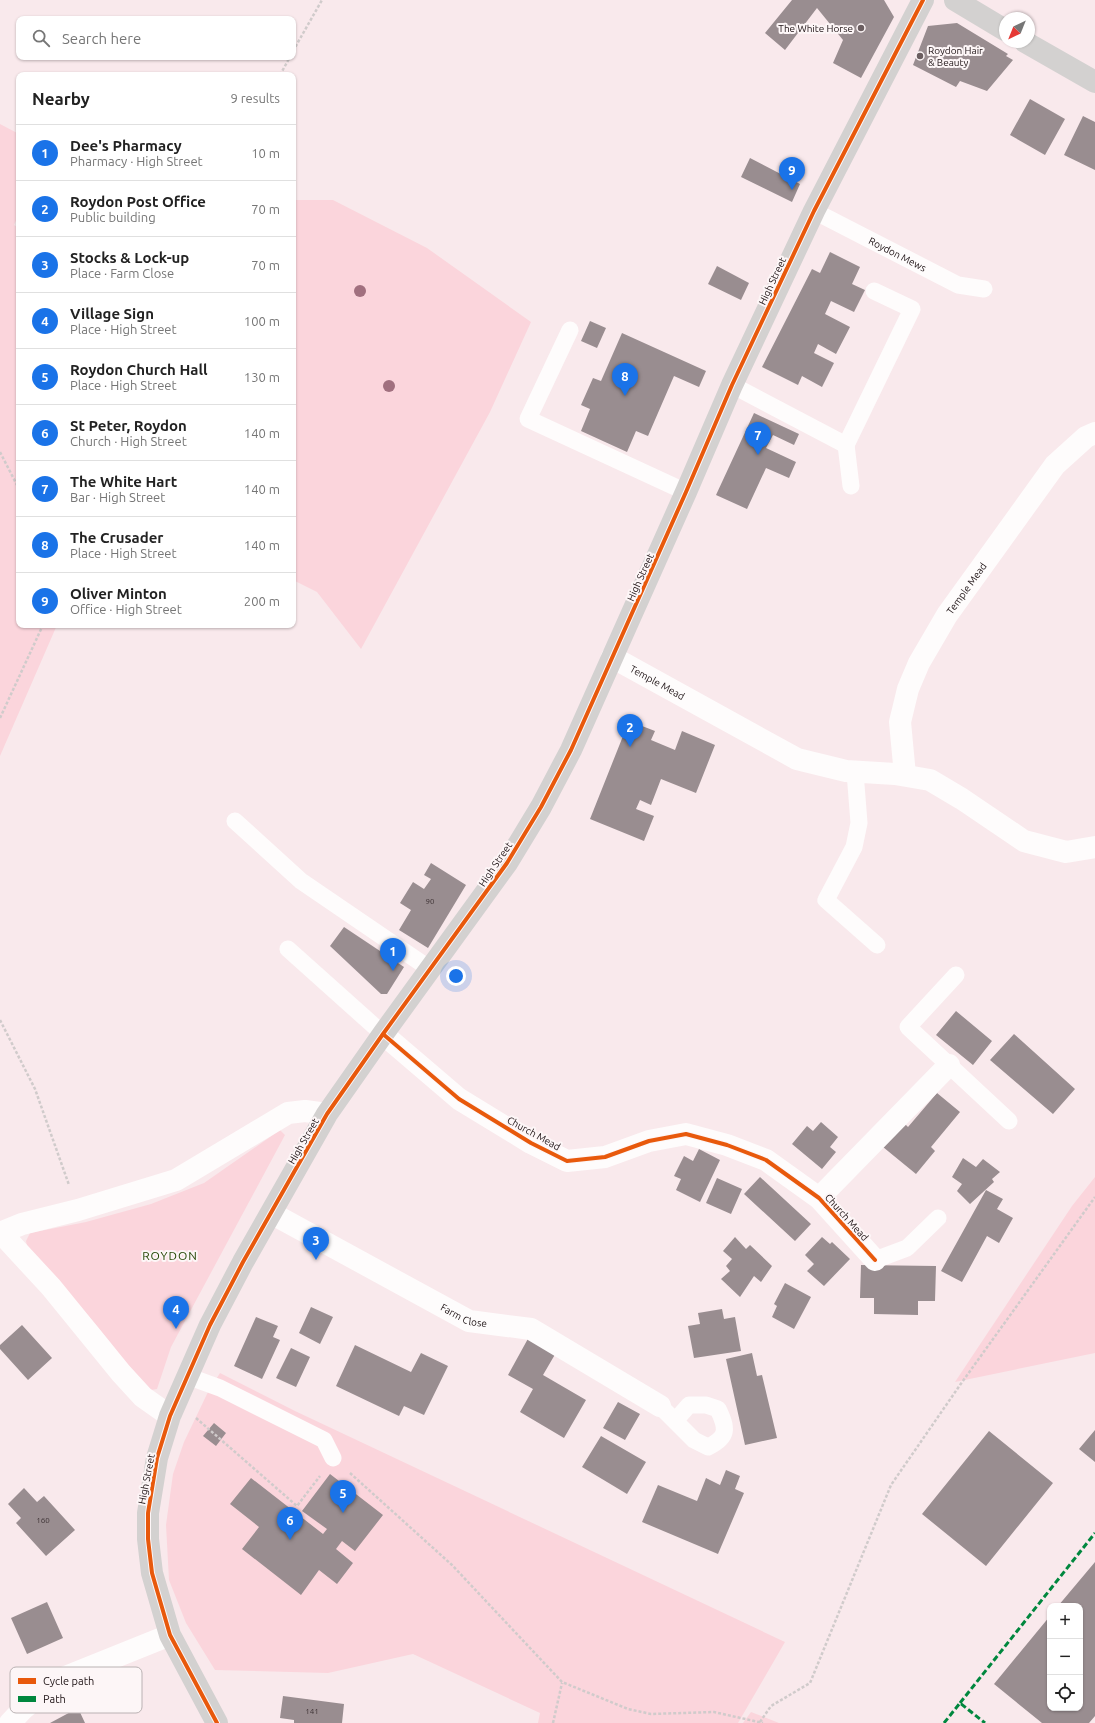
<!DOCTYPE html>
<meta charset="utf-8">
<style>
body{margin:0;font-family:Ubuntu,sans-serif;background:#f6f6f6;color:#222}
.controls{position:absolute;right:12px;bottom:12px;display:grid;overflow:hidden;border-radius:8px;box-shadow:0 1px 3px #0004}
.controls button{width:36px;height:36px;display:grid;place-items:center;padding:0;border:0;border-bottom:1px solid #e0e0e0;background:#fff;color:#222;font:20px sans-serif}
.compass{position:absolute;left:999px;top:12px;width:36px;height:36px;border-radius:50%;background:#fff;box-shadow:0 1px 3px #0004;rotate:223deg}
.you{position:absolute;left:456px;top:976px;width:14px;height:14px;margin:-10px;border:3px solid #fff;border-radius:50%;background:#1a73e8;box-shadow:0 0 0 6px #1a73e833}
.badge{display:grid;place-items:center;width:26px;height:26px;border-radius:50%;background:#1a73e8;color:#fff;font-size:13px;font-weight:700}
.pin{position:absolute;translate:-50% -33px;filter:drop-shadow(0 1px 2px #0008)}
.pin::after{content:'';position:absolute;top:21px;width:14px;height:12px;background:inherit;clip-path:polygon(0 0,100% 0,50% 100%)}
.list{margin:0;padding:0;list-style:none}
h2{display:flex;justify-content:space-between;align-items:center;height:52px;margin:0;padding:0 16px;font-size:17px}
h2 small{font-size:13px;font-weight:400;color:#767676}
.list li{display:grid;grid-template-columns:26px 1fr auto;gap:12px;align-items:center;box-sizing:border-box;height:56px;padding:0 16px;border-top:1px solid #e0e0e0}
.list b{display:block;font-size:15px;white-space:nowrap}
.list p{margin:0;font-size:13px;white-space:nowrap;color:#767676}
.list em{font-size:13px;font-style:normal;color:#767676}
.icon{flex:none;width:22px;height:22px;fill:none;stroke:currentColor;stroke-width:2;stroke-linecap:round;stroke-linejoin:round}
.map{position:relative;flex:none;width:1095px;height:1723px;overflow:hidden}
.search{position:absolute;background:#fff;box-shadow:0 1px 3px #0004;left:16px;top:16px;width:280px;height:44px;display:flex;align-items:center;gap:10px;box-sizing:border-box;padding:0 14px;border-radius:8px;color:#767676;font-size:15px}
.panel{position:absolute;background:#fff;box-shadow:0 1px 3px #0004;left:16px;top:72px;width:280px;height:556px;border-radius:8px}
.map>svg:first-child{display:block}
.green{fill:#fbd5dc}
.building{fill:#998d90}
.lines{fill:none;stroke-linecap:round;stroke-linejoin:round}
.path{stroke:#d0cbcb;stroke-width:2.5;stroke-dasharray:3 2;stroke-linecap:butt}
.lane{stroke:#fefcfc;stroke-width:17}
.street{stroke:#fefcfc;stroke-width:22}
.secondary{stroke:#d3d1d0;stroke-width:22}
.quiet{stroke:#00873e;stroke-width:3;stroke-dasharray:6 3;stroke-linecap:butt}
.cycleway-casing{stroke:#fdf6f7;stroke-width:6}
.cycleway{stroke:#e8590c;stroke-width:4}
.tree{fill:#a1707f}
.poi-dot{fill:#6b5e60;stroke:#fdf6f7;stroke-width:1.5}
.labels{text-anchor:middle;stroke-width:4;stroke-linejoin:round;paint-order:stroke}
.number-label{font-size:8px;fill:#3d3234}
.poi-label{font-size:10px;fill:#1e1315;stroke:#fdf6f7;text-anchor:end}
.street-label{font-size:10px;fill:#1e1315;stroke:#fdf6f7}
.quarter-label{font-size:12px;letter-spacing:1px;fill:#214401;stroke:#fdf6f7}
.key{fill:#fdf6f7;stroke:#bab2b3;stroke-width:1}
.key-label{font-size:11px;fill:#1e1315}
</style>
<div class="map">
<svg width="1095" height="1723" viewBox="0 0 1095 1723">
<rect width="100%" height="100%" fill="#f9e9ec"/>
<path class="green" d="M0 124 19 134V214L14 225 19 228V625H57L0 756Z
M295 200H333L427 248 531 322 490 412 361 649 317 592 293 580V202Z
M280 1130 285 1135 171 1347 157 1389 151 1390C133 1379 123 1359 110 1342 85 1310 56 1280 28 1250L26 1241 30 1233 86 1222 151 1204 204 1183Z
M1095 1177V1353L955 1382 1072 1206Z
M220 1373 295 1411 785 1642 738 1723H538L540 1713 413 1654 328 1673 215 1670 186 1623 169 1580 166 1525 173 1474 184 1442 207 1394Z
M751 1712 779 1723H743Z"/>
<path class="building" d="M792 0H884L894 17 861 78 833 63 843 40 817 8 785 50 765 33Z
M957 23 1008 54 1006 56 1013 60 987 91 960 81 956 87 913 65 928 26Z
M1030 99 1065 119 1045 155 1010 135Z
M1083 116 1095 122V170L1064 155Z
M750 158 800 184 792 202 741 177Z
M830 252 860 267 852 284 865 290 854 312 831 301 825 314 850 327 836 354 818 344 814 353 834 363 822 387 802 376 798 385 762 367 812 269 820 273Z
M717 266 749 283 741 300 708 284Z
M590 321 606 328 597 348 581 341Z
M622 333 706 371 699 387 674 376 648 436 636 431 627 452 581 431 590 409 581 405 593 378 601 381Z
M754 413 799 434 794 445 773 435 766 448 796 462 789 478 766 468 747 509 716 495Z
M629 721 655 731 651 740 675 750 682 731 715 745 696 793 661 779 651 805 640 800 636 809 654 816 644 841 590 819Z
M431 863 466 885 428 948 399 930 411 910 400 903 413 882 424 889 431 879 424 875Z
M344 927 404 967 387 994H381L330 946Z
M956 1011 992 1041 973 1065 936 1035Z
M1014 1034 1075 1089 1053 1114 990 1060Z
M937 1093 960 1112 931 1147 935 1151 916 1174 883 1147 904 1123 908 1127Z
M821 1122 838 1137 830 1147 836 1152 822 1169 792 1144 807 1126 813 1131Z
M699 1149 720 1160 700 1202 676 1190 681 1179 674 1176 684 1156 693 1161Z
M963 1158 976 1167 983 1159 1000 1172 992 1179 994 1182 970 1204 957 1191 962 1184 952 1177Z
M760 1177 811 1224 795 1241 744 1194Z
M717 1178 742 1189 731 1214 706 1203Z
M986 1190 1003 1199 997 1209 1013 1218 999 1243 987 1236 962 1282 941 1271Z
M735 1237 746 1249 750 1245 772 1266 761 1282 754 1276 740 1297 721 1279 730 1271 726 1266 732 1259 723 1251Z
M822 1237 830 1244 832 1242 850 1259 824 1286 807 1271 814 1264 805 1255Z
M861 1265 936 1266 935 1301H918V1315L874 1314V1298H860Z
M785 1283 811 1297 794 1329 772 1317 777 1306 774 1304Z
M311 1307 333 1317 320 1344 299 1333Z
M722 1309 724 1319 735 1317 741 1351 694 1358 688 1326 700 1324 698 1313Z
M256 1317 278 1326 273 1337 280 1340 262 1379 234 1366Z
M22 1325 52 1358 28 1380 0 1349V1345Z
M530 1335 557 1351 543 1375 586 1400 564 1438 520 1412 533 1389 508 1375Z
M355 1345 411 1372 421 1353 448 1366 424 1415 404 1406 399 1416 336 1386Z
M291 1348 310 1357 296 1387 276 1378Z
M752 1353 757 1376 762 1375 777 1438 745 1445 726 1359Z
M618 1402 640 1414 625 1440 603 1428Z
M214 1423 226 1433 216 1446 203 1436Z
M1095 1430V1462L1079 1449Z
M989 1431 1053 1483 986 1566 922 1514Z
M601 1436 646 1462 627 1494 582 1467Z
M726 1470 740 1476 735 1489 744 1493 718 1554 642 1522 658 1485 697 1501 706 1478 720 1485Z
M330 1474 383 1515 355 1551 342 1541 336 1549 353 1563 337 1584 319 1570 301 1595 242 1549 259 1527 230 1504 251 1478 323 1534 327 1529 302 1511Z
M24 1488 37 1502 44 1496 75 1530 46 1556 16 1523 21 1518 8 1504Z
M1095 1562V1716L1089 1723H1042L994 1684 1050 1616V1708H1080V1606H1058Z
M47 1602 63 1638 27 1654 11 1618Z
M283 1696 344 1704 342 1723H294V1720L280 1718Z
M78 1708 85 1723H50Z"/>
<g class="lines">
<path class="path" d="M293 51 322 0
M280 75 290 57
M0 452 19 489
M0 718 43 625
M0 1020 35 1089 69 1185
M196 1418 297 1506 320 1476
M350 1473 452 1565 562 1682 628 1709 651 1714 714 1712 763 1723
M760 1722 771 1706 810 1683 891 1485 960 1385 1095 1197
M553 1723 562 1683"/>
<g class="lane">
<path id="s1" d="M814 211 958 285 984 289"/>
<path d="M570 330 528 419 686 492"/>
<path d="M732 385 846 445 851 486"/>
<path d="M846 445 912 309 874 291"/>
<path d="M855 772 859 823 854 847 826 900 877 945"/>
<path d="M235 821 301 881 430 969"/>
<path d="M288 949 383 1034"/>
<path d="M956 975 908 1027 1009 1121"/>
<path d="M875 1260 907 1248 938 1218"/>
<path d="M187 1376 220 1388 324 1440 333 1458"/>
<path d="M660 1406 694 1440 708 1447C729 1437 727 1428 718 1409L706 1405H689L675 1421"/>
</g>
<g class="street">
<path id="s2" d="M612 657 797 759 846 771 895 774 930 780 962 799 1024 841 1066 852 1095 847"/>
<path id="s3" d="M905 775 900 722 908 689 919 663 947 615 1055 465 1086 437 1095 433"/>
<path d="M383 1034 459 1099 531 1143 567 1161 605 1157 649 1141 686 1134 727 1145 766 1160 819 1198 875 1260"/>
<path d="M819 1198 949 1065"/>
<path id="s4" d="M271 1213 469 1321 531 1329 660 1406"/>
<path d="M0 1233 22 1224 78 1210 176 1180 288 1113 305 1111 327 1114"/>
<path d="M1 1233 51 1287 121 1373 143 1397 170 1416"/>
<path d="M10 1723 23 1709 58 1680 170 1635"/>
</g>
<path class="secondary" d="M955 0 1005 30
M1025 42 1095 82
M217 1723 170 1635 152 1573 148 1539V1513L157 1458 170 1416 210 1325 243 1262 327 1114 383 1034 507 863 541 807 571 750 686 492 732 385 814 211 923 0"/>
<path class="quiet" d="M960 1703 1095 1533
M944 1723 960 1703 985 1723"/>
<g class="cycleway-casing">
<path id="cycleway" d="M383 1034 459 1099 531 1143 567 1161 605 1157 649 1141 686 1134 727 1145 766 1160 819 1198 875 1260
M217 1723 170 1635 152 1573 148 1539V1513L157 1458 170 1416 210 1325 243 1262 327 1114 383 1034 507 863 541 807 571 750 686 492 732 385 814 211 923 0"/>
</g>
<use href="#cycleway" class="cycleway"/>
</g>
<g class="tree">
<circle cx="360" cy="291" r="6"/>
<circle cx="389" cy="386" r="6"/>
</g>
<g class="poi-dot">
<circle cx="861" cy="28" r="4"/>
<circle cx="920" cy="56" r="4"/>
</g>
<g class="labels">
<g class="number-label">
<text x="430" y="904">90</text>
<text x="43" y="1523">160</text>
<text x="312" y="1714">141</text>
</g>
<g class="poi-label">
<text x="853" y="32">The White Horse</text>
<text x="928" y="54" text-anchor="start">Roydon Hair<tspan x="928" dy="12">&amp; Beauty</tspan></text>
</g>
<g class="street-label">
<text dy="4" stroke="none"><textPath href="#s1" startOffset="94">Roydon Mews</textPath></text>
<text transform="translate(772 281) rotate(-65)" y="4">High Street</text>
<text transform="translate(640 577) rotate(-66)" y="4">High Street</text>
<text dy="4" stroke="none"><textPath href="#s3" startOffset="204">Temple Mead</textPath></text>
<text dy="4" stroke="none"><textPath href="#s2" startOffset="52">Temple Mead</textPath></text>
<text transform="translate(495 864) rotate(-56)" y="4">High Street</text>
<text transform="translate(534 1133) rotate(29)" y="4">Church Mead</text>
<text transform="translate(303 1141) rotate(-60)" y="4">High Street</text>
<text transform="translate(847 1217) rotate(48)" y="4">Church Mead</text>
<text dy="4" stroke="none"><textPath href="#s4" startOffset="219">Farm Close</textPath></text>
<text transform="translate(146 1479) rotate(-79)" y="4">High Street</text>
</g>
<g class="quarter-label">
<text x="170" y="1260">ROYDON</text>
</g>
</g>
<rect x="10" y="1667" width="132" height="46" rx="6" class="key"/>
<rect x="18" y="1678" width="18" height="6" fill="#e8590c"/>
<rect x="18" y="1696" width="18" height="6" fill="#00873e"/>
<g class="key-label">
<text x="43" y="1685">Cycle path</text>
<text x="43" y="1703">Path</text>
</g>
</svg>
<div class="controls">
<button>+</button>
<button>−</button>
<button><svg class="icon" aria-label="locate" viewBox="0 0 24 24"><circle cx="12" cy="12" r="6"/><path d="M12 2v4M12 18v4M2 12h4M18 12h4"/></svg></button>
</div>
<svg class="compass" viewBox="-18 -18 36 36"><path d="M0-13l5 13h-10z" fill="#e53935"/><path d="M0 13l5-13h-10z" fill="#767676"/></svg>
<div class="you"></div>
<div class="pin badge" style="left:393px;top:971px">1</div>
<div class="pin badge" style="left:630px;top:747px">2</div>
<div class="pin badge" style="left:316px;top:1260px">3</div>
<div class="pin badge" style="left:176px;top:1329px">4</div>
<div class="pin badge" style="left:343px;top:1513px">5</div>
<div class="pin badge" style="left:290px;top:1540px">6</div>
<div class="pin badge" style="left:758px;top:455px">7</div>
<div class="pin badge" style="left:625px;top:396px">8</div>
<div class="pin badge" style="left:792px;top:190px">9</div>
<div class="search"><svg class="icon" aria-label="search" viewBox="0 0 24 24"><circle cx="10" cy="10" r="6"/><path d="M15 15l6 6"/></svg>Search here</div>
<section class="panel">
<h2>Nearby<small>9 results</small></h2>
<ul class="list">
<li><span class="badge">1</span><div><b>Dee's Pharmacy</b><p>Pharmacy · High Street</p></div><em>10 m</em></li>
<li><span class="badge">2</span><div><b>Roydon Post Office</b><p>Public building</p></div><em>70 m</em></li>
<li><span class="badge">3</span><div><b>Stocks &amp; Lock-up</b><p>Place · Farm Close</p></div><em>70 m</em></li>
<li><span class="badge">4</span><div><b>Village Sign</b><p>Place · High Street</p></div><em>100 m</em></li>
<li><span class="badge">5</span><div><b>Roydon Church Hall</b><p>Place · High Street</p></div><em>130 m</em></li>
<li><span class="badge">6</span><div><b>St Peter, Roydon</b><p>Church · High Street</p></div><em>140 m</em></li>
<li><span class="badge">7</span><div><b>The White Hart</b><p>Bar · High Street</p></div><em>140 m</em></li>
<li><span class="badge">8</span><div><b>The Crusader</b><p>Place · High Street</p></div><em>140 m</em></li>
<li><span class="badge">9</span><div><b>Oliver Minton</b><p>Office · High Street</p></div><em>200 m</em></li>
</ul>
</section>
</div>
